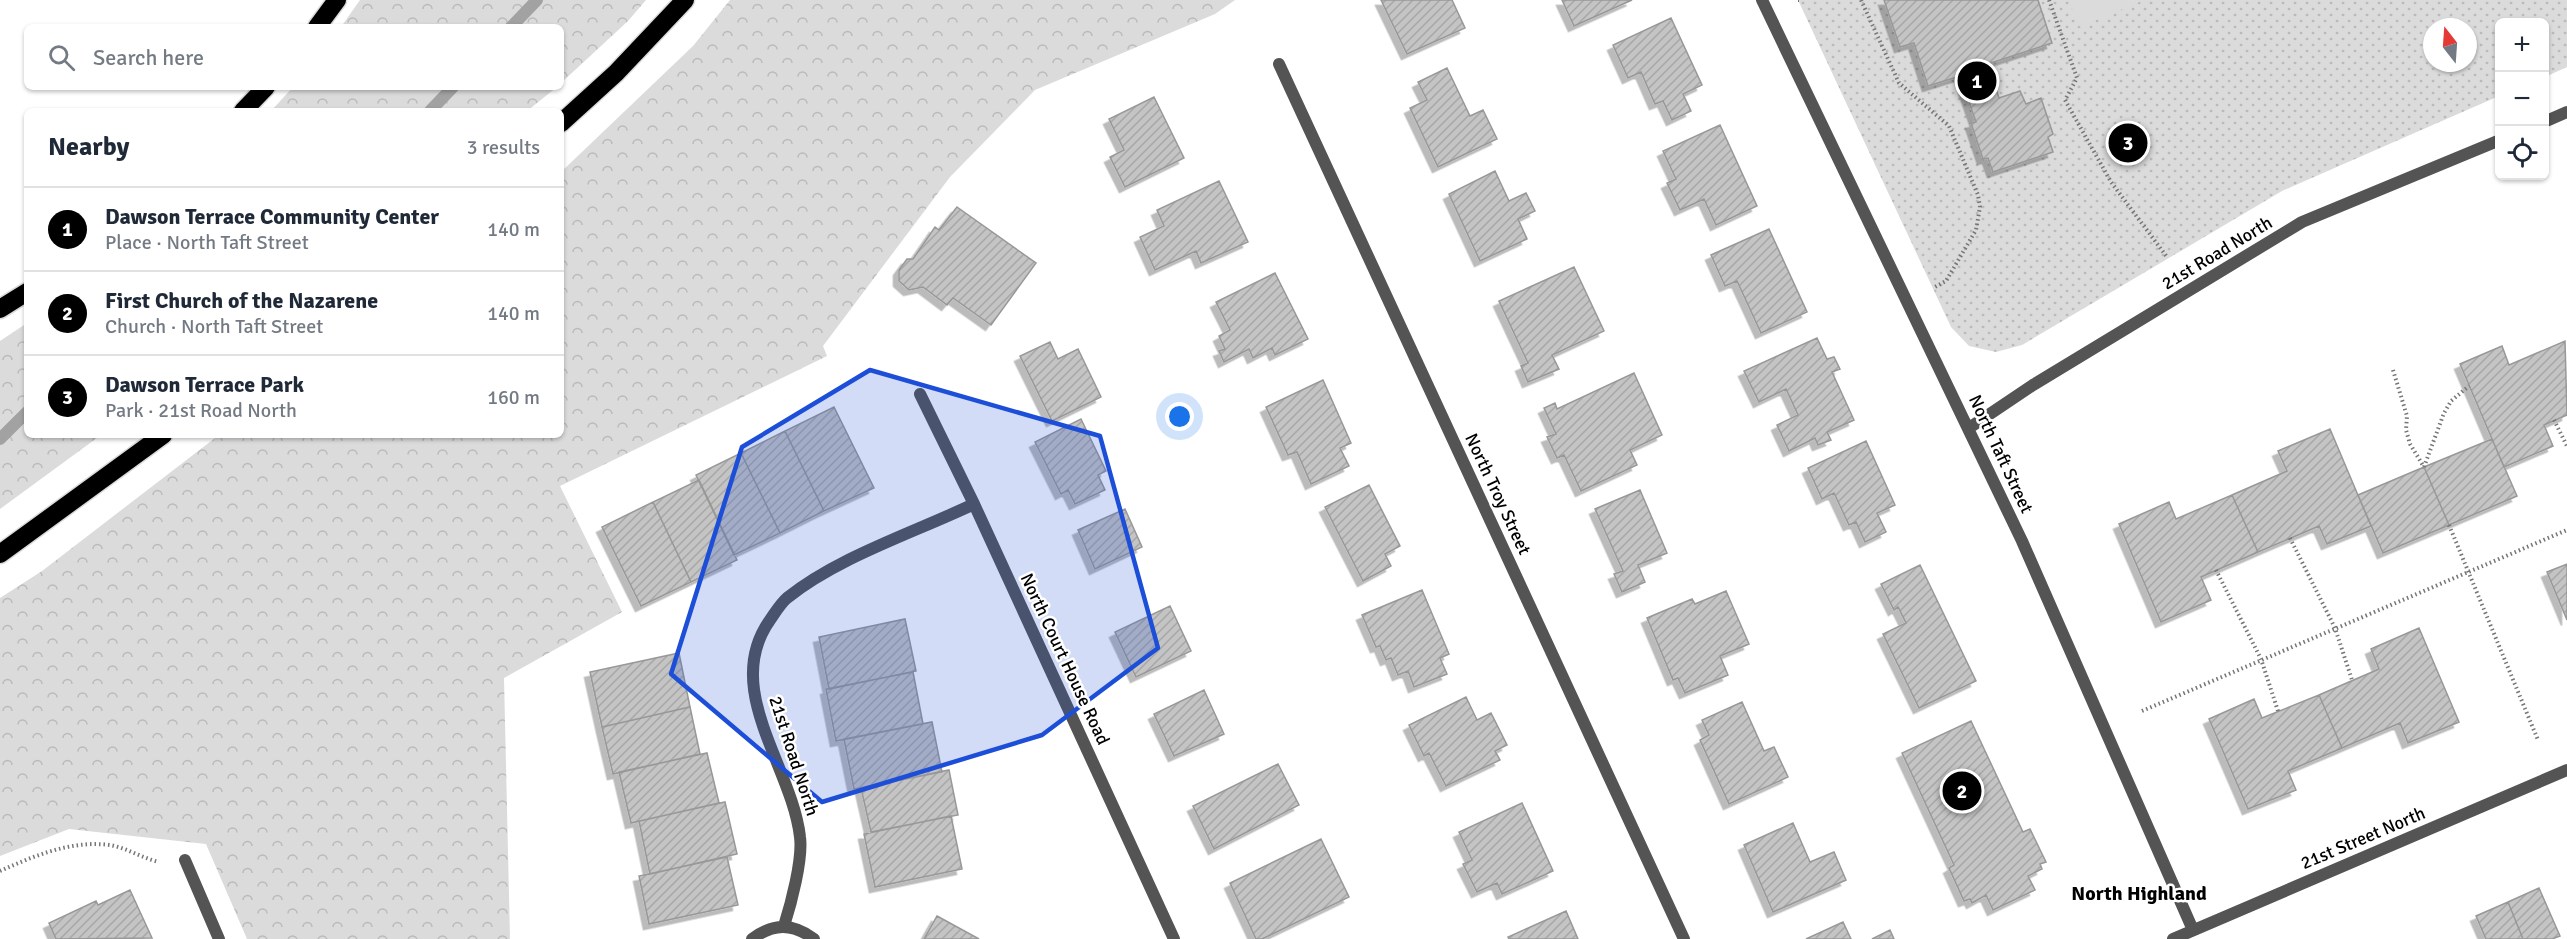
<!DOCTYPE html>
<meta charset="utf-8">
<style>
body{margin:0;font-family:Signika,sans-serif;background:#f6f6f7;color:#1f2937}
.controls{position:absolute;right:18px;top:18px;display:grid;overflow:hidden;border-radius:9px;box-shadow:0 2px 4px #0004}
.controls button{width:54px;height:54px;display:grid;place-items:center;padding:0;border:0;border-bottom:2px solid #e0e1e3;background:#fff;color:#1f2937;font:30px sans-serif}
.compass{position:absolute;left:2423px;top:18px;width:54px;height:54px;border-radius:50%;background:#fff;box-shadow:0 2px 4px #0004;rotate:343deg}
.you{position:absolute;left:1180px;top:417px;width:21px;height:21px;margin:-15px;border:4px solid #fff;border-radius:50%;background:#1a73e8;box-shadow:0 0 0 9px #1a73e833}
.badge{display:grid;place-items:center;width:39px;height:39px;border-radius:50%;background:#000;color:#fff;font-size:20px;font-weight:700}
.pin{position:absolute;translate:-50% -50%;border:3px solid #fff;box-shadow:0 2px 6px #0006}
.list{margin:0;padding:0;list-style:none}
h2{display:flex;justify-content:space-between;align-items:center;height:78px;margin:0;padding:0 24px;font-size:26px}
h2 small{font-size:20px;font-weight:400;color:#747a83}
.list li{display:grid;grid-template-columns:39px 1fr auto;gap:18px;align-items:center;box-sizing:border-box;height:84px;padding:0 24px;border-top:2px solid #e0e1e3}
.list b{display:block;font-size:22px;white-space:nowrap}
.list p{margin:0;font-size:20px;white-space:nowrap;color:#747a83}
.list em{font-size:20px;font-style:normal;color:#747a83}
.icon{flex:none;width:33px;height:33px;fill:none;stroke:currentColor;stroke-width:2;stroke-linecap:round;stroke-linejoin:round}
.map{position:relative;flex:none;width:2567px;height:939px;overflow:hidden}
.search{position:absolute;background:#fff;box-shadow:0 2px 4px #0004;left:24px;top:24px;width:540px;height:66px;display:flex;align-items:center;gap:15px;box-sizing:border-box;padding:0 21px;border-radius:9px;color:#747a83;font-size:22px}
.panel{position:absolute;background:#fff;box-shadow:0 2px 4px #0004;left:24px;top:108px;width:540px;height:330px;border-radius:9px}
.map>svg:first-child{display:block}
.grass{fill:url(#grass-dots);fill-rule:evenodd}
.forest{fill:url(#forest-crowns)}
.garden{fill:#dbdbdb}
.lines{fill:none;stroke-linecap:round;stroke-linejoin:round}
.stream{stroke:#a2a2a2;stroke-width:12}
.building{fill:url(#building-hatch);stroke:#989898;stroke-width:1.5;filter:url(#shadow)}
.highway-casing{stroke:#dbdbdb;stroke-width:21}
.path{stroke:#767676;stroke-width:4;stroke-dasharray:1.5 3;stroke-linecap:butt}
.street{stroke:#545454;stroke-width:12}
.highway{stroke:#000;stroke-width:18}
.marked{fill:#1d4ed8;fill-opacity:0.2;stroke:#1d4ed8;stroke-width:4.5;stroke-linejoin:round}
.labels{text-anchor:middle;stroke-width:5;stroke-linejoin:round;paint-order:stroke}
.street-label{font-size:18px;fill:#000;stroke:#fff}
.neighbourhood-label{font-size:20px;font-weight:bold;fill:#000;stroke:#fff}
</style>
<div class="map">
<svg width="2567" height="939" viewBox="0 0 2567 939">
<defs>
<pattern id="grass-dots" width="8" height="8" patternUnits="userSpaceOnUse" patternTransform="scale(1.5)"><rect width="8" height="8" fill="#dbdbdb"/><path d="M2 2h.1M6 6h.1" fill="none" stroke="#bababa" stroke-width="1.8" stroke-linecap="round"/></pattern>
<pattern id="forest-crowns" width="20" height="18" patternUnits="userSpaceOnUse" patternTransform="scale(1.5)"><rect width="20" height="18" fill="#dbdbdb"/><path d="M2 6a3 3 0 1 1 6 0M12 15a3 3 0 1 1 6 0" fill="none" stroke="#bababa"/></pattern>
<pattern id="building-hatch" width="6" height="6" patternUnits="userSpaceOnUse" patternTransform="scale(1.5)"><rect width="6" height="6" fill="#c4c4c4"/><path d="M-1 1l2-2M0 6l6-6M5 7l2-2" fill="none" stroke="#a7a7a7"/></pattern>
<filter id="shadow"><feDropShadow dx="-5.5" dy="5.5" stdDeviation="0" flood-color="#0004"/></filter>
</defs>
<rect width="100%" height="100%" fill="#fff"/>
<path class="grass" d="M1798 0H2567V67L2545 77 2544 22H2500L2499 96 2282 191 2022 345 1996 352 1969 346 1951 327ZM2432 27H2468V63H2432Z"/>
<path class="forest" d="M360 0H646L628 21 561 83V27H341Z
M730 0H1235L1215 14 1035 90 950 177 823 346 827 356 560 486 622 612 504 678 510 939H247L206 844 69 829 0 856V598L42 571 219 435H561V172L693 46Z
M293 87H557L527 111H271Z
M27 323V435H101L0 509V341Z"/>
<path class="garden" d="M2068 0H2144L2080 27Z"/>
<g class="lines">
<path class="stream" d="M511 27 537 0
M430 111 453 87
M0 439 27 412"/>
</g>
<path class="building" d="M1381 0H1452L1465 28 1407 54Z
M1562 0H1632L1574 26Z
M1884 0H2038L2052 43 1988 64 1999 98 2020 91 2026 104 2041 98 2053 134 2048 137 2053 152 1993 172 1988 158 1983 159 1971 123 1976 122 1960 76 1928 86 1914 43 1900 47Z
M1671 18 1702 85 1683 94 1691 111 1672 120 1663 101 1655 104 1641 72 1628 78 1613 45Z
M1447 68 1470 116 1483 110 1497 139 1438 167 1410 108 1427 100 1418 82Z
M1154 97 1184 158 1125 187 1110 157 1124 150 1109 119Z
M1720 125 1757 206 1716 225 1704 199 1680 210 1667 183 1676 179 1663 151Z
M1495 171 1509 201 1526 193 1535 211 1518 219 1527 239 1480 261 1449 194Z
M1219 181 1248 242 1201 263 1196 251 1155 270 1140 237 1164 226 1157 210Z
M957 207 1036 263 991 325 953 298 947 305 923 287 909 290 899 281V270L907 259H913L935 227 939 230Z
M1769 229 1807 312 1761 333 1737 281 1725 286 1711 255Z
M1574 267 1604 331 1552 355 1559 369 1528 382 1521 366 1528 363 1499 301Z
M1275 273 1308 339 1275 355 1272 348 1253 358 1249 349 1224 362 1219 351 1225 349 1219 336 1230 330 1216 302Z
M1817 338 1827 359 1834 357 1840 369 1832 372 1854 420 1827 432 1831 440 1818 445 1815 438 1789 451 1777 425 1798 415 1786 389 1759 402 1744 371Z
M2565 341 2567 415 2544 425 2553 446 2504 467 2460 364 2502 346 2509 365Z
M1050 342 1058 359 1078 349 1101 397 1052 421 1020 356Z
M1634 373 1662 435 1630 450 1637 465 1581 491 1564 455 1557 458 1547 437 1556 434 1544 408 1555 403 1557 409Z
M1323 380 1351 443 1340 448 1349 466 1311 484 1297 452 1288 455 1266 407Z
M834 407 874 488 824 511 785 431Z
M1081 419 1106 471 1098 475 1105 490 1075 504 1068 490 1061 494 1035 442Z
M2330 429 2371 526 2327 544 2319 526 2258 552 2232 495 2287 471 2278 451Z
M785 431 824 511 780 533 741 453Z
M2492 439 2517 496 2449 525 2424 467Z
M1866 441 1895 505 1877 513 1886 532 1865 542 1856 522 1849 525 1834 493 1822 499 1808 468Z
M741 453 780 533 734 555 696 475Z
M2424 467 2449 525 2383 553 2358 495Z
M699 480 737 560 691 582 653 502Z
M1369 485 1400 546 1385 554 1391 566 1363 581 1325 507Z
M1640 490 1667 553 1638 565 1645 582 1622 592 1614 574 1623 571 1595 509Z
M2232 495 2258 552 2201 577 2211 600 2161 622 2119 524 2169 502 2176 519Z
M653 502 691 582 641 606 602 527Z
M1125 509 1142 547 1095 569 1078 530Z
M2567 564V620L2547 572Z
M1920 565 1976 681 1919 708 1883 634 1906 623 1898 607 1894 610 1881 584Z
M1422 590 1449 654 1440 658 1447 674 1414 687 1408 671 1398 675 1391 658 1386 660 1380 646 1376 647 1362 615Z
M1726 591 1749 644 1720 656 1728 675 1685 693 1678 678 1673 680 1647 618 1692 599 1695 604Z
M1170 606 1191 651 1136 677 1115 632Z
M905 619 916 671 829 689 819 637Z
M2419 628 2459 722 2408 743 2400 723 2342 748 2319 695 2379 669 2371 649Z
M679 653 690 707 602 727 590 672Z
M913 672 923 724 836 741 826 689Z
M1204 690 1224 734 1174 756 1154 714Z
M2319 695 2342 748 2288 771 2296 790 2248 809 2209 719 2254 699 2262 718Z
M1466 697 1477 720 1491 713 1507 745 1495 751 1500 760 1446 786 1429 753 1424 756 1409 725Z
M1742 702 1764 751 1774 747 1788 777 1729 804 1700 740 1709 735 1702 720Z
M690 707 700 754 613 774 602 727Z
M1971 721 2023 832 2030 829 2046 862 2040 864 2042 869 2028 876 2035 890 1993 910 1986 895 1972 903 1970 899 1964 901 1949 868 1954 865 1902 753Z
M932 722 942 772 854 789 844 739Z
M707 753 719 803 631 823 619 772Z
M1278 764 1299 805 1214 849 1193 806Z
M949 770 958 815 871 832 861 788Z
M725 802 737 854 650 874 639 821Z
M1522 803 1553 871 1502 894 1497 883 1477 892 1463 864 1472 860 1459 832Z
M951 816 962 869 875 887 864 834Z
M1793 823 1810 862 1834 852 1846 880 1773 912 1744 845Z
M1321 839 1349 897 1262 939H1256L1230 883Z
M727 857 738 905 649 924 639 876Z
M2539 888 2560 936 2552 939H2523L2508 902Z
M130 890 152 938 56 939 49 923 96 901 98 905Z
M2508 902 2523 939H2486L2476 916Z
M1566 911 1578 939H1509L1508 937Z
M937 916 979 939H924Z
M1843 922 1851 939H1806Z
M1890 930 1894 939H1872Z"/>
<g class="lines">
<g class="highway-casing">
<path id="highway" d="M317 27 337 0
M243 111 266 87
M561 123 616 73 685 0
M0 309 27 292
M0 554 163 435"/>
</g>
<path class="path" d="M1798 0H1799
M1861 0 1899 83 1949 126 1978 195 1980 207 1976 230 1946 281 1933 288
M2049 0 2077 78 2065 100 2111 182 2167 257
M2393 370 2407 416 2406 430 2410 444 2424 467
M2554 420 2567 446
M2424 467 2444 413 2451 401 2469 386
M2449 525 2538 740
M2290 538 2335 628 2352 680
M2216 570 2261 659 2278 711
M2142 711 2567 530
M0 871C34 856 71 840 110 845 127 848 142 858 159 862"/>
<path class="street" d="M1762 0 2022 541 2193 930
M1279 64 1684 939
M2544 122 2567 112
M920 394 974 504 1174 939
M1969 428 2033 385 2302 222 2500 140
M185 860 219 939
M784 926C791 904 803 859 800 837 792 766 721 689 770 620 775 613 780 604 787 598 838 557 913 533 974 504
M752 939C773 923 793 923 814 939
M2173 939 2567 770"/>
<use href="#highway" class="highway"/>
</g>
<path class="marked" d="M870 370 1100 436 1158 648 1042 735 822 802 671 674 742 447Z"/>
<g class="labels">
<g class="street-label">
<text transform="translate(2217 253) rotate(-31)" y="6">21st Road North</text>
<text transform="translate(2001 454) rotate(65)" y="6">North Taft Street</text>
<text transform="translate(1498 494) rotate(65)" y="6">North Troy Street</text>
<text transform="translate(1065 659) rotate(65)" y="6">North Court House Road</text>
<text transform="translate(794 756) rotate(72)" y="6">21st Road North</text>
<text transform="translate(2363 838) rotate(-23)" y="6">21st Street North</text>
</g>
<g class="neighbourhood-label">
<text x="2139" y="900">North Highland</text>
</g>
</g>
</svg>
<div class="controls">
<button>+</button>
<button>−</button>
<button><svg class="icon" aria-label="locate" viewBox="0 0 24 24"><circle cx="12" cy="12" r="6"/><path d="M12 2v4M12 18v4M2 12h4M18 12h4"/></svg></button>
</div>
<svg class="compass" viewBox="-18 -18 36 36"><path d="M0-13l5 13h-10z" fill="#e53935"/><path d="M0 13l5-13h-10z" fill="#747a83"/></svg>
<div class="you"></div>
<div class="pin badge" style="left:1977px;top:81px">1</div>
<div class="pin badge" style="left:1962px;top:791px">2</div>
<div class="pin badge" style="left:2128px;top:143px">3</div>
<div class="search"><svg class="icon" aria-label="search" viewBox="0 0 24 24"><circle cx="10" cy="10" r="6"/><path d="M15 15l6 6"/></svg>Search here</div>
<section class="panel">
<h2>Nearby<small>3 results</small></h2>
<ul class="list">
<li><span class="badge">1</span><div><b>Dawson Terrace Community Center</b><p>Place · North Taft Street</p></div><em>140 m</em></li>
<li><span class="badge">2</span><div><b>First Church of the Nazarene</b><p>Church · North Taft Street</p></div><em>140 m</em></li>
<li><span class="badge">3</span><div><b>Dawson Terrace Park</b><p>Park · 21st Road North</p></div><em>160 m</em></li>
</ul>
</section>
</div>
